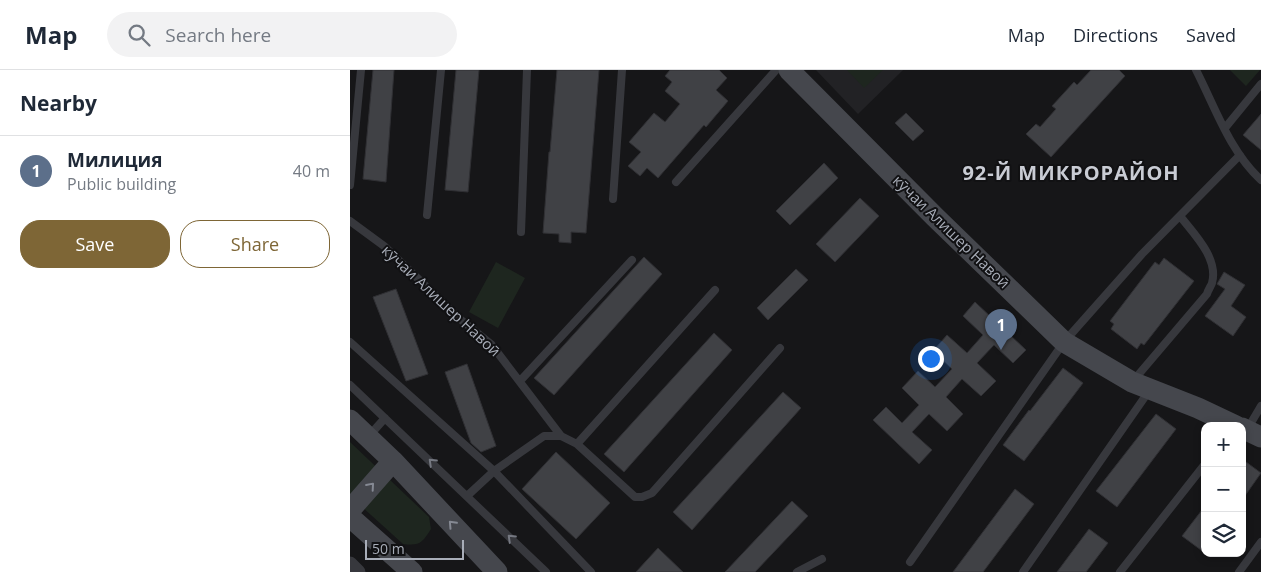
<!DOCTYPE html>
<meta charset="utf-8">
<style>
body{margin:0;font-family:"Open Sans",sans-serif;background:#f2f2f3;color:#1f2937}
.controls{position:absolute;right:15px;bottom:15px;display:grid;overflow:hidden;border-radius:10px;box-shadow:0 2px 8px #0003}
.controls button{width:45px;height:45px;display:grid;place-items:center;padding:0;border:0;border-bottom:1px solid #e0e1e3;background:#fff;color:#1f2937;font:25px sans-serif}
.scale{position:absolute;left:15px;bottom:12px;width:99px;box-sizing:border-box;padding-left:5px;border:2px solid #a8adb8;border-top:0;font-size:14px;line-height:18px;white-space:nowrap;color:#a8adb8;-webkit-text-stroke:4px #111113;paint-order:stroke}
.you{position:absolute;left:580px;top:288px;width:18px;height:18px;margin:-12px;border:4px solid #fff;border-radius:50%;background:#1a73e8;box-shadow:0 0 0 8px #1a73e833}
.badge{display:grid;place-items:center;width:32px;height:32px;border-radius:50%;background:#7e6636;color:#fff;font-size:16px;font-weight:700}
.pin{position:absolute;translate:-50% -41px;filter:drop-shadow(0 1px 2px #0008)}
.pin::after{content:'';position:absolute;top:26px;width:18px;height:15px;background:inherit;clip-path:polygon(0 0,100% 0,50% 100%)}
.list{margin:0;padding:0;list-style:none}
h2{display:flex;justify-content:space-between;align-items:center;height:65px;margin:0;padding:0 20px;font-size:21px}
h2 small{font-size:16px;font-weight:400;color:#747a83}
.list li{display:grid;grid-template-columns:32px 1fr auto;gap:15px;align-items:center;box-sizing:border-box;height:70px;padding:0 20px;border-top:1px solid #e0e1e3}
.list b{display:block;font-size:19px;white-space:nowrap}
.list p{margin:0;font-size:16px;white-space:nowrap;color:#747a83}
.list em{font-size:16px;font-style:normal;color:#747a83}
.actions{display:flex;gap:10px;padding:15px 20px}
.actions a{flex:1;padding:11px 0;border:1px solid #7e6636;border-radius:20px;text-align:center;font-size:18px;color:#7e6636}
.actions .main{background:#7e6636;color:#fff}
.icon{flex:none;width:28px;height:28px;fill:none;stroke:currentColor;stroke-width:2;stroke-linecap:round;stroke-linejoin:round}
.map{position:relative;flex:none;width:911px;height:502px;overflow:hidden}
header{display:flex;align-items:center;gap:30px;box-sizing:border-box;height:70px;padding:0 25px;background:#fff;border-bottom:1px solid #e0e1e3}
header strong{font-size:24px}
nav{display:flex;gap:28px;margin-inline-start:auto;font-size:18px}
.search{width:350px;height:45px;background:#f2f2f3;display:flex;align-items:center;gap:12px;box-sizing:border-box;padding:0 18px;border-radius:28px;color:#747a83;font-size:19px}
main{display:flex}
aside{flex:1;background:#fff}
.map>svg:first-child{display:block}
.built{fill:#222225}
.green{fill:#1e261f}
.building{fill:#404145;stroke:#303034}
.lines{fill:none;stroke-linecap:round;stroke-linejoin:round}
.lane{stroke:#37383d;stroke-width:8}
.street{stroke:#37383d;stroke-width:15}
.secondary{stroke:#45474d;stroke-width:21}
.oneway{stroke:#757881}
.oneway2{stroke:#858993}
.labels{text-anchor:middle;stroke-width:4;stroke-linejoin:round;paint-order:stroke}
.street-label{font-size:15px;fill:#a8adb8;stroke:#111113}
.district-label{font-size:20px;font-weight:bold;letter-spacing:1px;fill:#c9ccd4;stroke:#111113}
</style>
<header>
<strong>Map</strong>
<div class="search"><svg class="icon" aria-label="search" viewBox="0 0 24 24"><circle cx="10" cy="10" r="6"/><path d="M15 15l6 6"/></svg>Search here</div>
<nav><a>Map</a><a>Directions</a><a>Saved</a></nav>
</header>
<main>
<aside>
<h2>Nearby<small></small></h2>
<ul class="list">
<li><span class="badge" style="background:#5c6f8a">1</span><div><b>Милиция</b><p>Public building</p></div><em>40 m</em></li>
</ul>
<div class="actions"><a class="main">Save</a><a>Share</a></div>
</aside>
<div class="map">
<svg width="911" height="502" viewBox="0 0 911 502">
<rect width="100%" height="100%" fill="#161618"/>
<path class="built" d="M466 0H553L508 44Z"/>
<path class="green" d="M497 0H533L514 18Z
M880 0H910L896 16Z
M146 192 175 208 148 258 119 242Z
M0 372 79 447 81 459C72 473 70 476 53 474L0 426Z"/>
<path class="building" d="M23 0H44L36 112 13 109Z
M106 0H129L118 122 95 120Z
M207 0H249L236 163 221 162V173L209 172V164L193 163 199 82H200Z
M320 0H369L377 8 366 20 378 31 356 57 354 55 308 108 297 98 290 106 278 96 291 82 279 72 304 43 315 52 330 34 315 21 322 12 315 6Z
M741 0H769L775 6 701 87 676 64 686 54 690 57 706 39 702 36 724 12 727 15Z
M556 43 574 61 563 71 545 53Z
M911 44V80L893 65Z
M474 93 488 108 440 155 426 141Z
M510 128 529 146 485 192 466 174Z
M294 187 312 204 204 325 184 308Z
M814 188 844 211 794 275 791 273 787 279 761 259 764 254 760 251 805 192 809 195Z
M446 199 458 210 418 250 407 238Z
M874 202 895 215 881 236 896 247 883 266 855 246 875 219 867 214Z
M46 219 78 304 56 311 23 227Z
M625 232 676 280 663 293 644 275 627 293 646 311 631 326 612 309 596 327 613 344 597 361 579 344 562 362 582 380 569 394 523 350 536 337 552 353 569 335 552 318 568 301 585 317 602 299 583 281 597 265 617 283 633 265 613 246Z
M364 263 382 280 274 402 254 384Z
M117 294 146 376 131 382 121 373 95 302Z
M713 298 733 313 674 391 653 375 679 340 680 341Z
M433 322 451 338 342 460 323 442Z
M806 344 826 359 767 437 746 421Z
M206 382 260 433 226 469 172 419Z
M892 389 911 403 892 430Z
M665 419 684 434 633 502H603Z
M442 431 458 446 405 502H375Z
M855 436V483L832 466Z
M739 459 758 473 736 502H707Z
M308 478 333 502H286Z"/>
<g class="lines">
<path class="lane" d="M846 0C865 37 880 82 911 110
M875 58 911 14
M326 112 426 0
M0 115 11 0
M263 129 272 0
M77 145 91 0
M0 151 34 176 110 249 141 274 211 366
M171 162 177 0
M365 220 227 374 285 427H292L302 423 430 278
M0 272 144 401 241 502
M170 311 282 190
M783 311 857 224C858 220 861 216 862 213 869 188 843 163 830 146
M0 315 196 502
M898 358 911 336
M19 366 35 348
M117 426 144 401 194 366H211L227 374
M560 492 714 272 792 184 890 85
M447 502 472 489
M673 502 799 321
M770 502 855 394
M889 502 911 472"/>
<path class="street" d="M0 494 8 502"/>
<path class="secondary" d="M439 0 585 147 714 272 782 312 848 338 886 356
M0 350 43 391 147 502
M892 358 911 367
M0 440 43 391
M0 447 62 502"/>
</g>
<defs><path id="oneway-chevron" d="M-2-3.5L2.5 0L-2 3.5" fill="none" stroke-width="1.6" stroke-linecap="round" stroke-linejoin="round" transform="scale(1.25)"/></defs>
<g class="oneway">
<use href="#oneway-chevron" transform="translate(82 392) rotate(-136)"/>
<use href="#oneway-chevron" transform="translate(161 468) rotate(-136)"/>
</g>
<g class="oneway2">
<use href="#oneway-chevron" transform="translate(21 416) rotate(-49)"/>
<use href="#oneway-chevron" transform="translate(102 454) rotate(-133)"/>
</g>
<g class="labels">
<g class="street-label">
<text transform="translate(601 162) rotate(44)" y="5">кӯчаи Алишер Навоӣ</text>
<text transform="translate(91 231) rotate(43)" y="5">кӯчаи Алишер Навоӣ</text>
</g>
<g class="district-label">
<text x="721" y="110">92-Й МИКРОРАЙОН</text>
</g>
</g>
</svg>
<div class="controls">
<button>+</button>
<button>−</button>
<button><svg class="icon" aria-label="layers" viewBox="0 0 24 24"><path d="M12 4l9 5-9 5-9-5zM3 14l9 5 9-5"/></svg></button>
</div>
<div class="scale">50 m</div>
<div class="you"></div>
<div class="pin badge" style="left:651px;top:280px;background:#5c6f8a">1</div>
</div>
</main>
